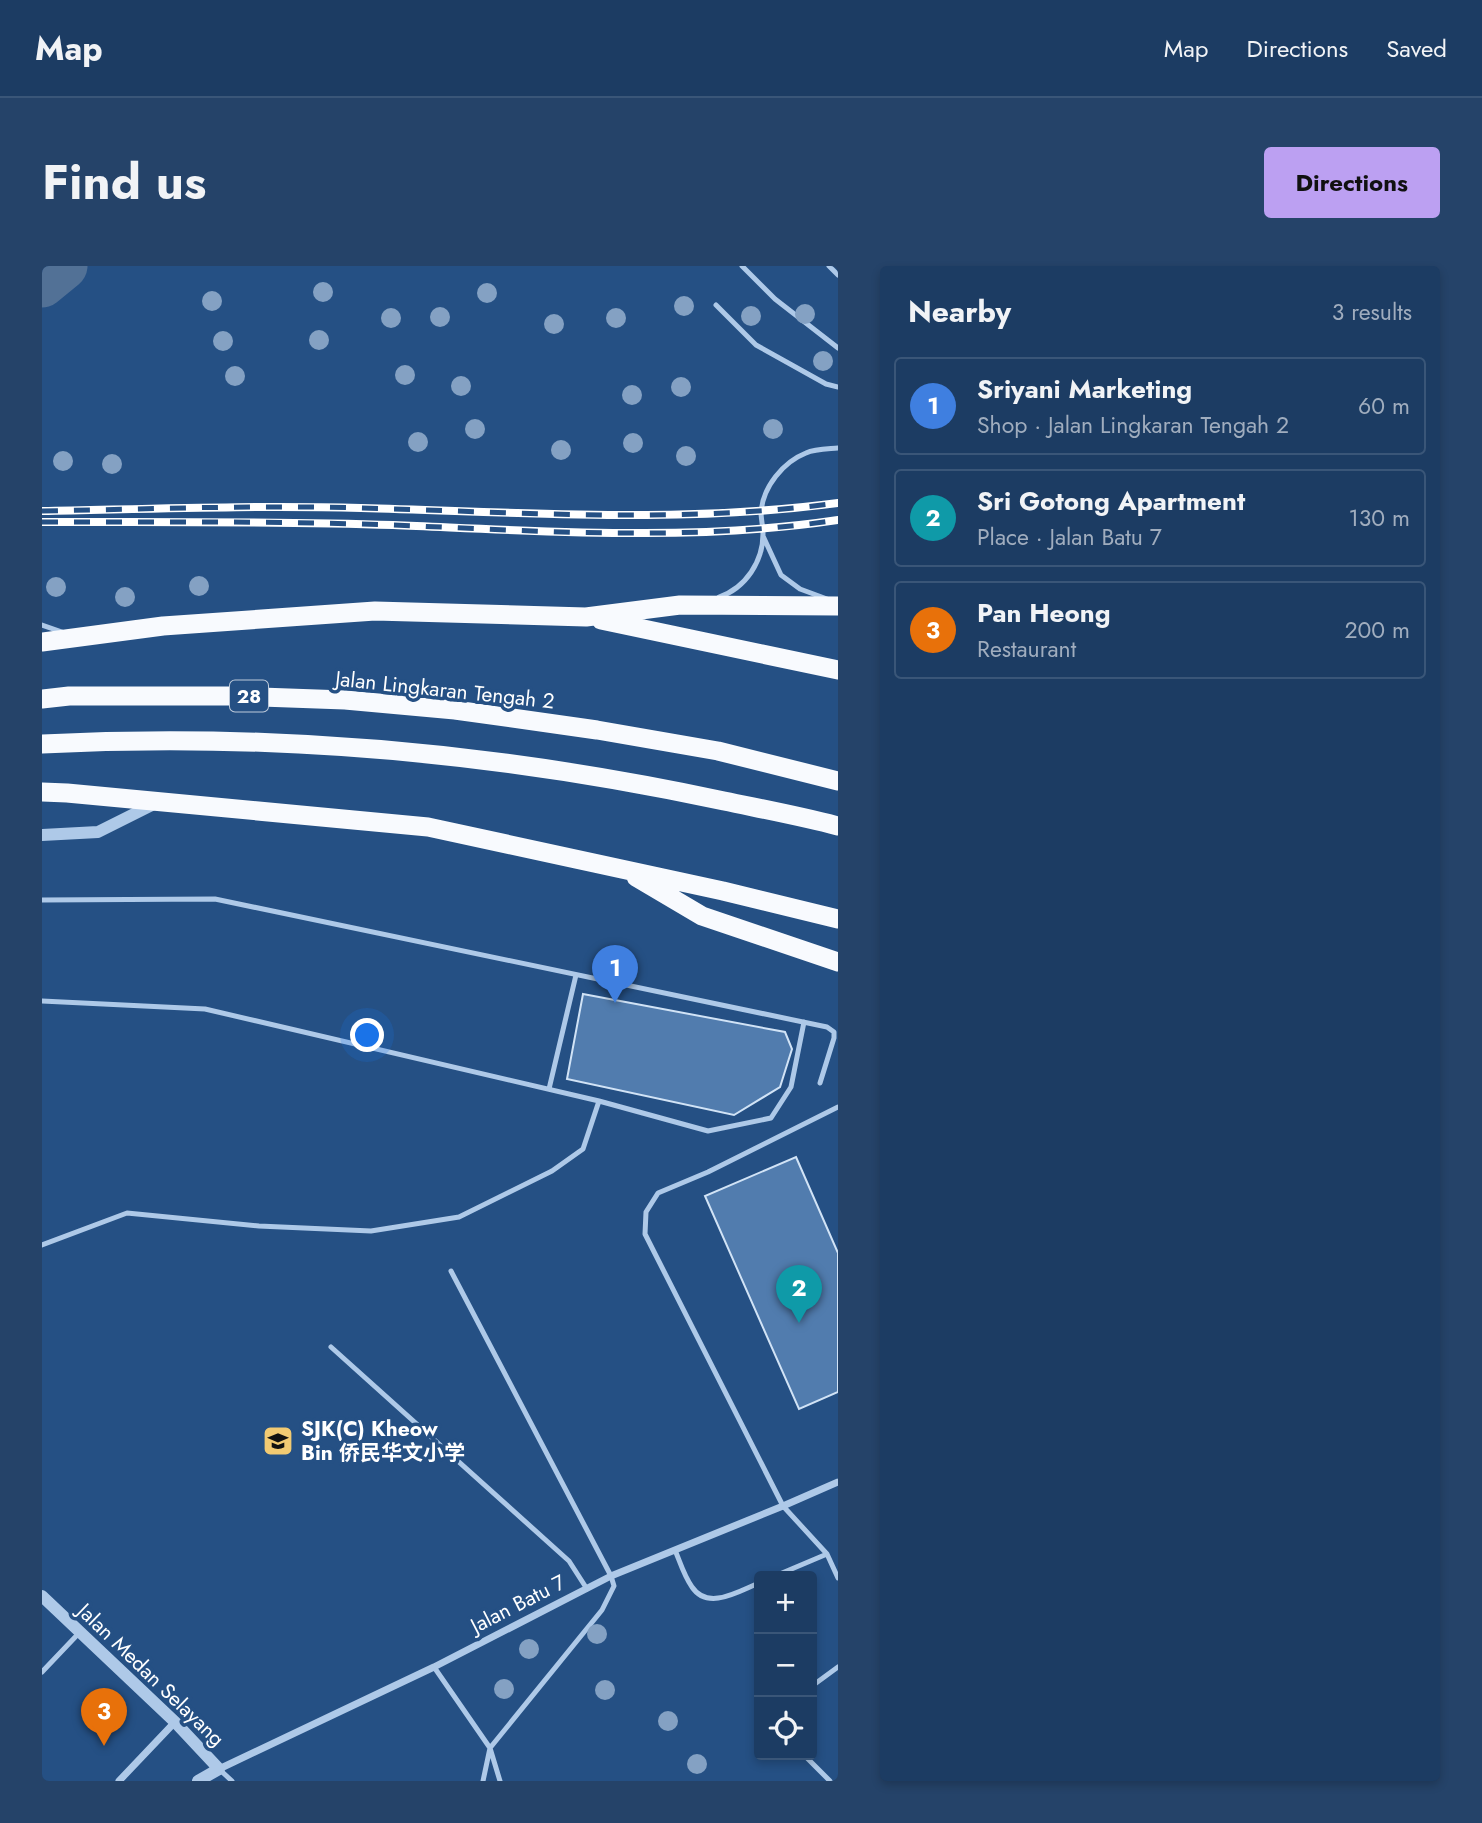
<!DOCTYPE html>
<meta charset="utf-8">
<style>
body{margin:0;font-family:Jost,"Noto Sans SC",sans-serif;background:#254369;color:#f1f3f6}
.controls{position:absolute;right:21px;bottom:21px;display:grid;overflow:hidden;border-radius:7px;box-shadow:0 4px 10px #0003}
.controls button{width:63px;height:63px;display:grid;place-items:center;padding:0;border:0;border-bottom:2px solid #3a5678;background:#1c3c63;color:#f1f3f6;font:35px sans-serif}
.you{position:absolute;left:326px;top:770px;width:24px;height:24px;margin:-18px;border:5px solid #fff;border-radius:50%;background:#1a73e8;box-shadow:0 0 0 10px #1a73e833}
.badge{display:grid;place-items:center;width:46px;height:46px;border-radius:50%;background:#bca0f2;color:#fff;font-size:23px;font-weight:700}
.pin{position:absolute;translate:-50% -58px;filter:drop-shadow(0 2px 4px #0008)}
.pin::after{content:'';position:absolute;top:37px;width:24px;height:21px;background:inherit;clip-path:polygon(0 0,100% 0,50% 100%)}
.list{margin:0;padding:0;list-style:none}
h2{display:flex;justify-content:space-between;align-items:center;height:91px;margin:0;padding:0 28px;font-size:30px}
h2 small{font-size:23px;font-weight:400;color:#a0adbe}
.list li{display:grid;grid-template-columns:46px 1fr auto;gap:21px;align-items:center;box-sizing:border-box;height:98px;margin:0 14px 14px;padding:0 14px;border:2px solid #3a5678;border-radius:7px}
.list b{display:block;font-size:26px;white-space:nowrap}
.list p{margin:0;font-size:23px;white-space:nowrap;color:#a0adbe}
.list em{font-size:23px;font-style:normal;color:#a0adbe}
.icon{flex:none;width:38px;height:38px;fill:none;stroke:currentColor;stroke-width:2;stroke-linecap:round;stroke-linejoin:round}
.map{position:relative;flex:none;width:796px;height:1515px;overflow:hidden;border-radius:7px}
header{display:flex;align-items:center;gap:42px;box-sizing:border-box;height:98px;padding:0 35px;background:#1c3c63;border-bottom:2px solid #3a5678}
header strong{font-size:33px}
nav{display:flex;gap:38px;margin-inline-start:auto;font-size:24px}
.intro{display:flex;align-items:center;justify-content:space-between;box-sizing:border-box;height:168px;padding:0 42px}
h1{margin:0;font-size:49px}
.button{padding:18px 32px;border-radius:7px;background:#bca0f2;color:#111;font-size:24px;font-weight:700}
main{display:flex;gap:42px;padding:0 42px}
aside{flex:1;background:#1c3c63;border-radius:7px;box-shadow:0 4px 10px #0003}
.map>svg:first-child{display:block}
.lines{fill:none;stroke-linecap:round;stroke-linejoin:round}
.river{stroke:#527196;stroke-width:47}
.building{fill:#517cae;stroke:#d1e3f6;stroke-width:2}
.service{stroke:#aec9e8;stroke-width:5}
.minor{stroke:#aec9e8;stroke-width:7}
.tertiary{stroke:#aec9e8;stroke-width:12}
.trunk{stroke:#f8fafe;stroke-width:19}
.rail-casing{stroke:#fff;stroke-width:8}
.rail{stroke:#255084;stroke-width:5;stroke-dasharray:16;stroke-linecap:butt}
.tree{fill:#84a1c3}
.labels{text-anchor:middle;stroke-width:7;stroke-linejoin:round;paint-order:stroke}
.shield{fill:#255084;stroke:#becada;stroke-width:2}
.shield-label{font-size:19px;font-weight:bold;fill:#fff}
.street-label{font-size:21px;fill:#fff;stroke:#255084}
.poi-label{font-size:21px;font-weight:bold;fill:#fff;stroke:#255084;text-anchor:start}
</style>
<header>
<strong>Map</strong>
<nav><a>Map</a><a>Directions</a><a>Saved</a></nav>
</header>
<div class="intro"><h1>Find us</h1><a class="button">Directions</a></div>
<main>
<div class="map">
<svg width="796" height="1515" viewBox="0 0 796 1515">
<rect width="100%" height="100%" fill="#255084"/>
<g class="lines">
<path class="river" d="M0 18 22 0"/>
</g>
<path class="building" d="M541 728 743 766 750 783 738 821 692 849 525 813Z
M754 891 796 987V1126L757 1143 663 930Z"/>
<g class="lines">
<path class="service" d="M700 0 733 33 796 82
M787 0 796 9
M674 39 714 79 784 118 796 121
M721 270 739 309 758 323 785 333
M677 331C704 322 721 295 721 268 721 260 719 253 719 246 721 221 741 196 764 187 773 183 786 183 796 182
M0 359 20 366
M0 634 173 633 785 761 792 766V772L778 817
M0 735 163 743 557 835 666 865 729 852 749 821 762 756
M507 823 534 709
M796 841 666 906 616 927 604 946 603 968 741 1240 785 1288 796 1312
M0 979 85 947 217 960 329 965 417 951 510 905 541 883 557 835
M409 1005 569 1310 572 1320 560 1344 448 1482 441 1515
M289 1081 527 1295 545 1323
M633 1284C638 1296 642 1310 650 1321 666 1345 697 1325 717 1317
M733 1310 785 1288
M392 1401 448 1482 458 1515
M0 1406 38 1366
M770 1420 796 1401
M762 1489 788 1515
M177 1503 190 1515"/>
<path class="minor" d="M177 1503 392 1401 569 1310 741 1240 796 1216
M77 1515 133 1456"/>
<path class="tertiary" d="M0 569 56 566 114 537
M0 1330 133 1456 177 1503 156 1515"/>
<path class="trunk" d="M559 354 796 404
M0 376 121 360 333 345 544 351 638 339 796 340
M0 433 27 430H189L303 434 413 444 555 464 676 485 796 515
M0 478C228 466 458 487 682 535 720 543 758 550 796 560
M0 526 25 527 386 561 681 625 796 653
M594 611 660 650 796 696"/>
<g class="rail-casing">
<path id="rail" d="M0 245C106 243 213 239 319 242 479 246 636 258 796 237
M0 256C117 256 234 255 351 259 498 265 649 276 796 254"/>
</g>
<use href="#rail" class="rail"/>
</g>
<g class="tree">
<circle cx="281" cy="26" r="10"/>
<circle cx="445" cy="27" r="10"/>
<circle cx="170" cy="35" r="10"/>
<circle cx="642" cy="40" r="10"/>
<circle cx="763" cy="48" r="10"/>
<circle cx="709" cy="50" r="10"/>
<circle cx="398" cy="51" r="10"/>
<circle cx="349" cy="52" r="10"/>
<circle cx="574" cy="52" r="10"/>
<circle cx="512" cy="58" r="10"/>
<circle cx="277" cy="74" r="10"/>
<circle cx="181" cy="75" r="10"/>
<circle cx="781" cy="95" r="10"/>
<circle cx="363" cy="109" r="10"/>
<circle cx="193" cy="110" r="10"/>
<circle cx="419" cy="120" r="10"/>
<circle cx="639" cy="121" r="10"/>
<circle cx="590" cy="129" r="10"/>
<circle cx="433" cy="163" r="10"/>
<circle cx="731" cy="163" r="10"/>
<circle cx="376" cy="176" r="10"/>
<circle cx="591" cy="177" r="10"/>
<circle cx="519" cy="184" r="10"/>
<circle cx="644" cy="190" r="10"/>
<circle cx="21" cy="195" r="10"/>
<circle cx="70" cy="198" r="10"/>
<circle cx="157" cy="320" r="10"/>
<circle cx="14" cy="321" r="10"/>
<circle cx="83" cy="331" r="10"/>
<circle cx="555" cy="1368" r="10"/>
<circle cx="487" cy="1383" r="10"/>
<circle cx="462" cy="1423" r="10"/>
<circle cx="563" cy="1424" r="10"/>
<circle cx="626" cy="1455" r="10"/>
<circle cx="655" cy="1498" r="10"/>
</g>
<defs>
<g id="school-square" transform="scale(1.575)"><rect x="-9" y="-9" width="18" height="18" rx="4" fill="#f2ca72" stroke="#255084"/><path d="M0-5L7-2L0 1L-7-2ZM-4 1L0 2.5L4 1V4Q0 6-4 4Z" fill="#111"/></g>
</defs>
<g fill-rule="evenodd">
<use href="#school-square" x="236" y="1175"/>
</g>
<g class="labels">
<rect class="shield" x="188" y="414.5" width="38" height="31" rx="5"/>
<g class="shield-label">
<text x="207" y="437">28</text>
</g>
<g class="street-label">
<text transform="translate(403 424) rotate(6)" y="7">Jalan Lingkaran Tengah 2</text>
<text transform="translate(476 1338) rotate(-27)" y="7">Jalan Batu 7</text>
<text transform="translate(109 1409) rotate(44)" y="7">Jalan Medan Selayang</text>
</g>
<g class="poi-label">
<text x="259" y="1170">SJK(C) Kheow<tspan x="259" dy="24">Bin 侨民华文小学</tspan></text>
</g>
</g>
</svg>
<div class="controls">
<button>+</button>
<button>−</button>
<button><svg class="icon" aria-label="locate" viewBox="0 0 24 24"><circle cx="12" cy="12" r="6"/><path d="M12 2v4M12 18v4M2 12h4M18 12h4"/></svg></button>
</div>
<div class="you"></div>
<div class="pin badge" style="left:573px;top:737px;background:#3f7fe0">1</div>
<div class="pin badge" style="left:757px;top:1057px;background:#0f9aa8">2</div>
<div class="pin badge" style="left:62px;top:1480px;background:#e8710a">3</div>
</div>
<aside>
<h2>Nearby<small>3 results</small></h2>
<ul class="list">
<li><span class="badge" style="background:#3f7fe0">1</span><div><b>Sriyani Marketing</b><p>Shop · Jalan Lingkaran Tengah 2</p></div><em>60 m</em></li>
<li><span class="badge" style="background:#0f9aa8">2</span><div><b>Sri Gotong Apartment</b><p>Place · Jalan Batu 7</p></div><em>130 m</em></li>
<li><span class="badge" style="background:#e8710a">3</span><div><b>Pan Heong</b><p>Restaurant</p></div><em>200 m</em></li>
</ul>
</aside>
</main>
